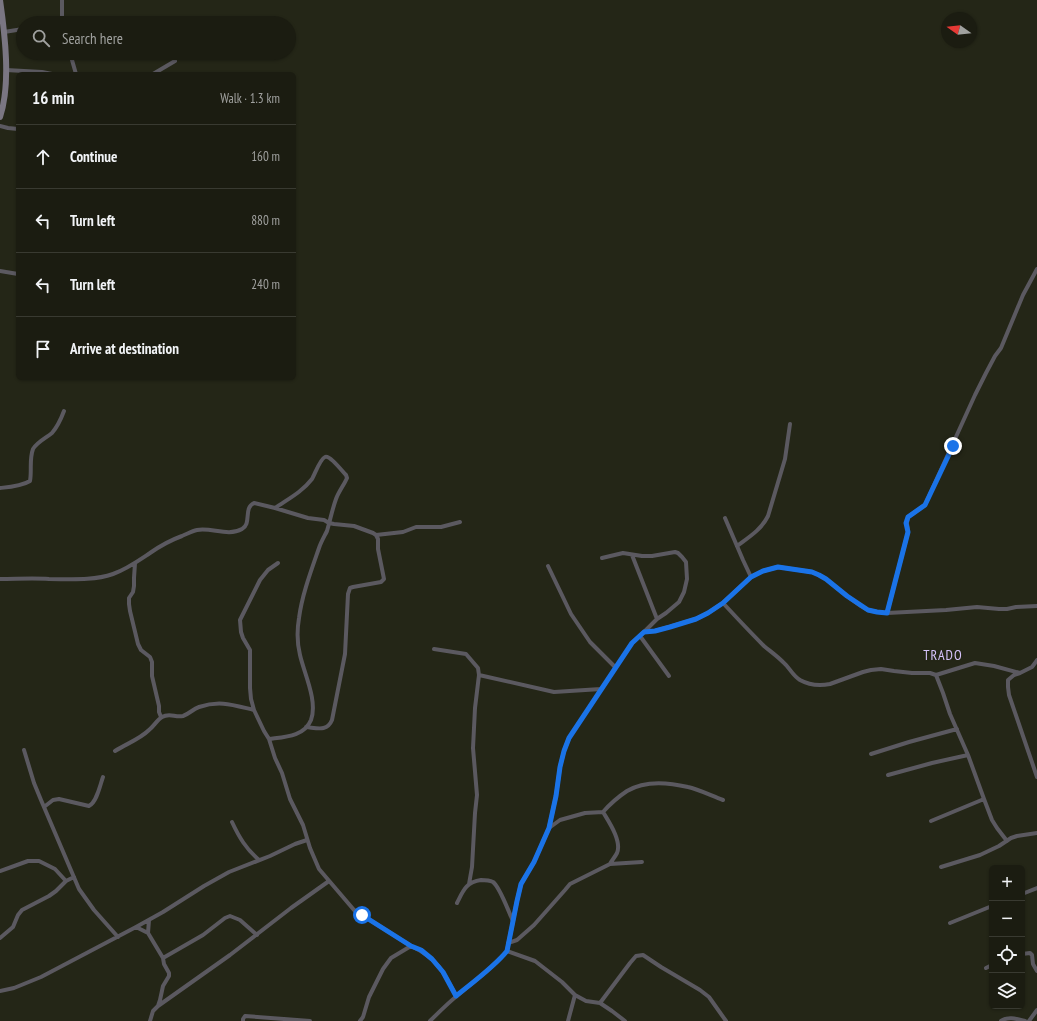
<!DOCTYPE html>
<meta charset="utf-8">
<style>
body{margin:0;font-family:"PT Sans Narrow",sans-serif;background:#24251a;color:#f1f3f6}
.controls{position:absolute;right:12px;bottom:12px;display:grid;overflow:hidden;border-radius:6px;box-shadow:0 1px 3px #0004}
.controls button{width:36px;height:36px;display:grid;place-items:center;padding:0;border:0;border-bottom:1px solid #393a31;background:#1b1c11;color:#f1f3f6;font:20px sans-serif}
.compass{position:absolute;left:941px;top:12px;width:36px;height:36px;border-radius:50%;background:#1b1c11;box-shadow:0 1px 3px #0004;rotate:285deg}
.stop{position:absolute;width:12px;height:12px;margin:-9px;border:3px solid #1a73e8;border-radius:50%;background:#fff}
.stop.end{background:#1a73e8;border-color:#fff;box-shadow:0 1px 4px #0008}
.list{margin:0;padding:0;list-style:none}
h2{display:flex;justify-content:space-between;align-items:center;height:52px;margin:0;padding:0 16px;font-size:17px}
h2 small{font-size:13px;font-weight:400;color:#a0a19f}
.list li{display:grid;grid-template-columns:26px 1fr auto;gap:12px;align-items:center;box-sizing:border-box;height:64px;padding:0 16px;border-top:1px solid #393a31}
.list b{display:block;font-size:15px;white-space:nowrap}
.list em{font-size:13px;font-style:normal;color:#a0a19f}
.icon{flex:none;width:22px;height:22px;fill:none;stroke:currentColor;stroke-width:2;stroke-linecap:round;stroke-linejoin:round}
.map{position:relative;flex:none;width:1037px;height:1021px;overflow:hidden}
.search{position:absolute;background:#1b1c11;box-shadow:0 1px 3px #0004;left:16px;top:16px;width:280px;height:44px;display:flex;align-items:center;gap:10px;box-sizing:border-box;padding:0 14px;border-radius:22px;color:#a0a19f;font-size:15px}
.panel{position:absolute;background:#1b1c11;box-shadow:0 1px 3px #0004;left:16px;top:72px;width:280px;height:308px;border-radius:6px}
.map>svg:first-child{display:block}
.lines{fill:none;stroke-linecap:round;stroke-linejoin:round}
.minor{stroke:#5b5960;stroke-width:4}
.secondary{stroke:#7a7682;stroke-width:6}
.route{stroke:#1a73e8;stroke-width:5}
.labels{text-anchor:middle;stroke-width:3;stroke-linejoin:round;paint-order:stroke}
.quarter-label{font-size:14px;letter-spacing:1px;fill:#d6c3fb;stroke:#242617}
</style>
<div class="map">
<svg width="1037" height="1021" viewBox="0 0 1037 1021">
<rect width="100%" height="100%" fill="#242617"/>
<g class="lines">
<path class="minor" d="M62 23V0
M72 23 92 20 118 19
M4 32 23 29
M70 53 76 74
M6 70 42 72 52 74
M82 74H100
M153 74 175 61
M0 126 8 128 18 129
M0 271 18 274
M0 488C10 487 22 486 30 481 32 470 29 460 33 449 37 442 46 438 52 433 58 426 61 419 64 411
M725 518 743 560 751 577
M376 535 403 532 416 527H441L460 522
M737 546C749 537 761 530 768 516L785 459 790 424
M632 555 657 619
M602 558 623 553 642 556H652L675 552 678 553 682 557 686 562 687 579 684 592 679 602 666 613 657 619 644 632
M135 563 134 578V586L133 592 129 598V604L130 611 138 644 141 650 150 657 152 662V676L159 706V712L161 717
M278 563 268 570 260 580 240 620 241 632 243 638 250 650V688L251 699 254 710 264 731 269 739 275 758 282 773 290 799 303 825 310 848 319 869 354 910 411 946C437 958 444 972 456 996
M548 566 571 614 590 642 615 667
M0 579C16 579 33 578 49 579 70 579 93 581 113 574 127 569 138 561 150 553 160 546 171 540 182 536 187 534 192 531 197 530 211 527 228 537 242 529 252 524 243 508 254 503L275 508 308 518 324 520 329 523 334 524 354 526 373 533 376 535 378 539V549L384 579 381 582 353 587 350 588 348 594 345 654 332 720C327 732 317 728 306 727
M723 603C736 617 750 632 764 646 770 651 777 656 783 662 790 668 792 675 800 680 809 685 819 686 830 684L863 672 871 670 881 669 894 671 912 673H930L936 675 975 663 994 666 1020 673
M887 613 908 532 907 523 908 517 925 505 975 395 986 373 995 356 1001 348 1023 295 1037 269
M640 636 669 676
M434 649 466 654 478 668 479 675 475 708 473 748 477 795 475 813 472 867 469 884
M1037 660 1035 663 1032 667 1020 673 1014 675 1008 680V687L1009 695 1037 777
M479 675 554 692 601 689
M936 675 943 693 950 714 968 755 984 799 992 820 997 828 1007 841
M269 739C284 737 304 737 311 720 318 701 304 673 300 655 297 643 297 630 299 618 302 595 311 571 319 548 321 542 324 537 327 531 330 521 332 510 336 499 339 491 344 485 347 478L346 475C342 471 330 455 325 457 320 459 315 474 312 479 302 492 288 499 275 508
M24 750 34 783 41 800 79 889 94 910 118 937
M115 751C126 744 140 739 149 730 154 726 157 720 162 717 170 712 175 718 183 716 189 714 193 709 199 707 220 700 233 705 254 710
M871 754 909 742 957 729
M888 775 932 763 968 755
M44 807 53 800 59 799 89 806C97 802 100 785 103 777
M603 812C609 822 622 841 617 853 615 857 612 860 610 864
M931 821 984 799
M232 822C239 837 246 849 259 860
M549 828 560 820 585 813 603 812C610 804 618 797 627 791 645 780 667 782 688 787 698 789 712 796 723 800
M941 867 980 855 999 846 1011 838 1017 836 1037 833
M0 871 28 861H39L55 869 66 881
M1022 894 1037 888
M457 903C463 891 466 882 481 880 484 880 489 880 493 882 500 887 509 913 513 921
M950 923 992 906
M136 927 148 933 163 958 164 964 169 973V976L163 986 160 1000 158 1006 153 1011 150 1021
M148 933 149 920
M0 938 13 927 18 915 22 910 49 896 56 891 66 881 74 877
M508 943 517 940 534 925 565 890 570 884 610 864 642 862
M507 951 535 961 562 982 575 995 586 1001 600 1003 612 1011 625 1021
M1022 954 1030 953 1032 955 1033 964 1037 971
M163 958 203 935 225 918 230 916 240 920 257 935
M986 968 992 965
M0 991 14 988 41 977 136 927 163 912 204 886 229 872 270 856 295 844 307 840
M600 1003 630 963 636 956 643 955 661 967 700 990 709 997 726 1021
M158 1006 230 955 291 908 329 881
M243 1021V1019L245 1016 310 1021
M360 1021 363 1017 369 997 383 969 391 958 411 946
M430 1021C439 1012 448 1003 458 995 474 981 493 968 507 951L517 901 521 884 534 862 549 828 556 796 560 767 564 751 569 738 632 643 644 632 655 631 669 627 696 619 708 613 723 603 751 577 763 571 778 567 812 572 819 575 826 579 847 596 861 606 868 610 877 612 887 613 946 610 977 607 999 609H1007L1016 607 1037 606
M568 1021 575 995
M1001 1021C1008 1016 1017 1019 1025 1021
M1029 1021 1037 1010"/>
<path class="secondary" d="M0 0C5 35 11 84 0 117"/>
</g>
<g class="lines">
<path class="route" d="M362 915 411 946 421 950 432 959 443 972 456 996C473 982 493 968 507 951L517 901 521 884 534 862 549 828 556 796 560 767 564 751 569 738 632 643 644 632 655 631 670 627 696 619 708 613 723 603 751 577 763 571 778 567 812 572 819 575 826 579 847 596 868 610 877 612 887 613 908 532 906 523 908 517 925 505 953 446"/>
</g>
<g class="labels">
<g class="quarter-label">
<text x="943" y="660">TRADO</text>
</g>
</g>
</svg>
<div class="controls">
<button>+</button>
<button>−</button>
<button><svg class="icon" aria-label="locate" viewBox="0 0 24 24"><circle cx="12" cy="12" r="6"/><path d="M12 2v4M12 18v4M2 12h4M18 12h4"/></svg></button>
<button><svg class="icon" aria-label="layers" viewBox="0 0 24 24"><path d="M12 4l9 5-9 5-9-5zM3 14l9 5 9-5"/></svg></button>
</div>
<svg class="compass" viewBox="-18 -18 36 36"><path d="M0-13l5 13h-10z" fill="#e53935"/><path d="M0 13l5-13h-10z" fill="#a0a19f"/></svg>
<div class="stop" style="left:362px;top:915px"></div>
<div class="stop end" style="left:953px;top:446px"></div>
<div class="search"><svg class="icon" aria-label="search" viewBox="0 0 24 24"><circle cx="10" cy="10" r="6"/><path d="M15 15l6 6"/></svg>Search here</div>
<section class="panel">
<h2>16 min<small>Walk · 1.3 km</small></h2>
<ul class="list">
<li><svg class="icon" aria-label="ahead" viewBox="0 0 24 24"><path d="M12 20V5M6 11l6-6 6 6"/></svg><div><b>Continue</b></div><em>160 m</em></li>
<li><svg class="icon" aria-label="left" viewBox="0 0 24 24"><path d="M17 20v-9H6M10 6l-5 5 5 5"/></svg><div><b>Turn left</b></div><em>880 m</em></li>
<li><svg class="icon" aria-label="left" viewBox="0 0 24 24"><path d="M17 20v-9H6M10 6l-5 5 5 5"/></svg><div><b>Turn left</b></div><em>240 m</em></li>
<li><svg class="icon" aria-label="arrive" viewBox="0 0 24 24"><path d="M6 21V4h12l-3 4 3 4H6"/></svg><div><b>Arrive at destination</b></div></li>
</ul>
</section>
</div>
